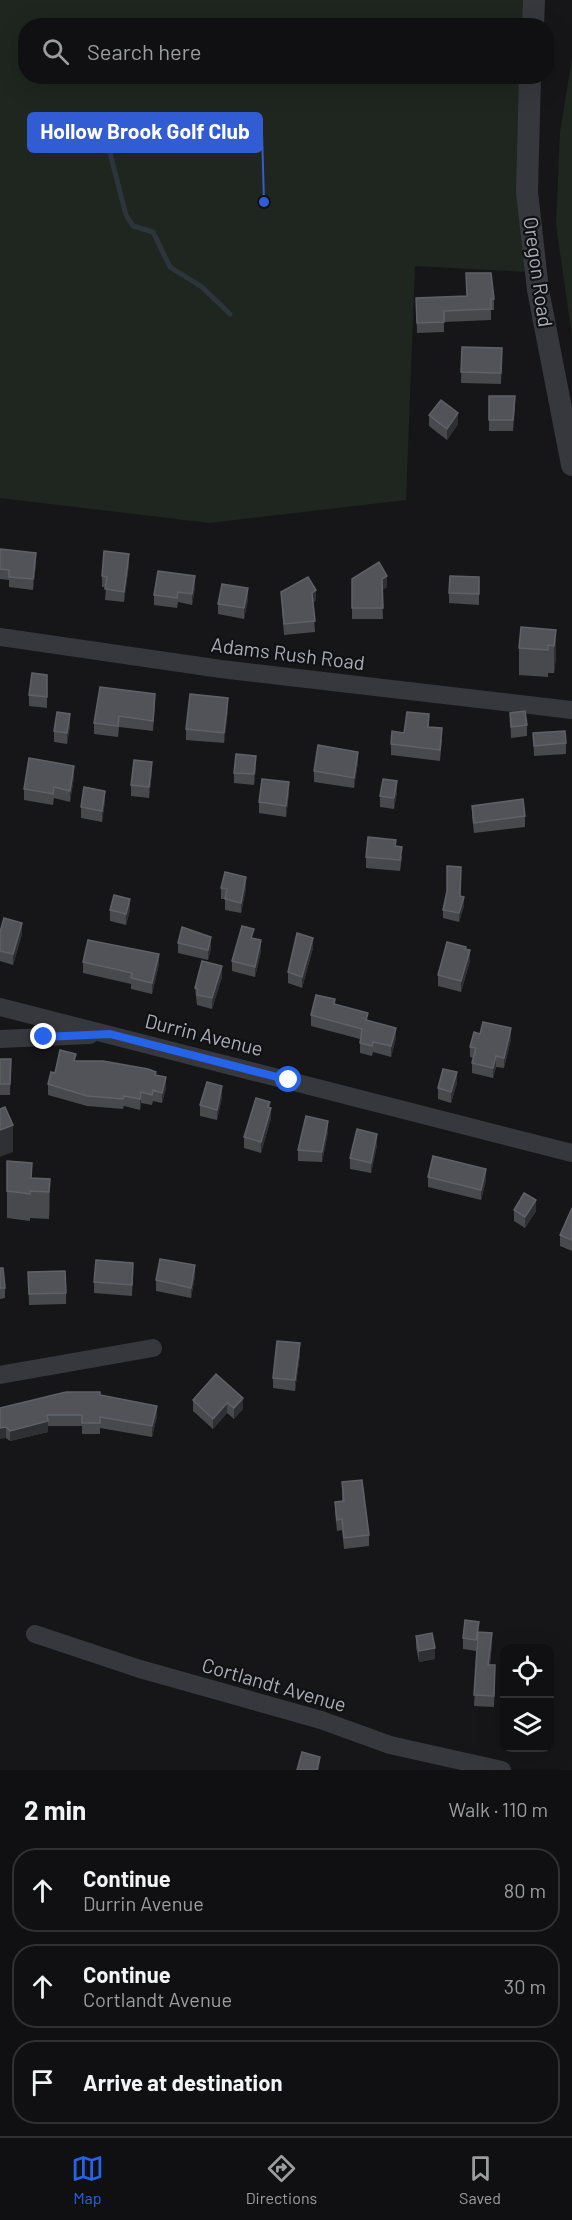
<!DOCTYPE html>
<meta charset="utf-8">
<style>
body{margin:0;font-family:Barlow,sans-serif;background:#1e1e20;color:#f1f3f6}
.controls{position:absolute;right:18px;bottom:18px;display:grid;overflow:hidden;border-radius:12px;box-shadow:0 6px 24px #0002}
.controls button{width:54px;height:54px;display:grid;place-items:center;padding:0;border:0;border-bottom:2px solid #303032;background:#101012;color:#f1f3f6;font:30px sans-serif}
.stop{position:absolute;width:18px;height:18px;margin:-14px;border:4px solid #2563eb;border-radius:50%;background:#fff}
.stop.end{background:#2563eb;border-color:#fff;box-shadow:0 2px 6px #0008}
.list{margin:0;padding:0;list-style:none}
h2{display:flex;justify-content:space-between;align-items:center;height:78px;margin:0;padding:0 24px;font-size:26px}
h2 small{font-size:20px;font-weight:400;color:#9c9d9f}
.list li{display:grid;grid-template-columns:39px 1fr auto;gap:18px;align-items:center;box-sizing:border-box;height:84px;margin:0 12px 12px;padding:0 12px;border:2px solid #303032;border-radius:24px}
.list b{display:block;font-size:22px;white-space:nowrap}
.list p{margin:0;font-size:20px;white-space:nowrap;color:#9c9d9f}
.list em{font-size:20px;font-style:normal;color:#9c9d9f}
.icon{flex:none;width:33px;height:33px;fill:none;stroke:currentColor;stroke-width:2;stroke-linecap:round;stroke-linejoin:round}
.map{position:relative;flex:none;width:572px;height:1770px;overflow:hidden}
.search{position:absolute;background:#101012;box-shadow:0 6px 24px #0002;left:18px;right:18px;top:18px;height:66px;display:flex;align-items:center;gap:15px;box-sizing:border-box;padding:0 21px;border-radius:24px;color:#9c9d9f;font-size:22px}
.sheet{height:366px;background:#101012}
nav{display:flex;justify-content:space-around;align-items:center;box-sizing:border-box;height:84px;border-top:2px solid #303032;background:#101012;font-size:16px;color:#9c9d9f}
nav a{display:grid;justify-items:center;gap:3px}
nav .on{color:#2563eb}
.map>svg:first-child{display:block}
.green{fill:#1e261f}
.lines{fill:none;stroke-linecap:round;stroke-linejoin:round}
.stream{stroke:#2c353c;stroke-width:5}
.minor{stroke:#37383d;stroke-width:18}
.tertiary{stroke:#37383d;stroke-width:22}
.wall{fill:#47494d}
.shaded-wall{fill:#2f3033}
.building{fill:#525359;stroke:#5f6168;stroke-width:1.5}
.route{stroke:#2563eb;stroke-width:8}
.labels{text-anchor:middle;stroke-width:4.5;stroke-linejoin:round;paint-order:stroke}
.street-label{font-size:20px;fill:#a8adb8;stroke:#111113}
.leader{fill:none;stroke:#325cd3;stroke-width:2}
.callout-dot{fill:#325cd3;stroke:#111113;stroke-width:2}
.callout{fill:#325cd3;stroke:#325cd3;stroke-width:2}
.callout-label{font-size:21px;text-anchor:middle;font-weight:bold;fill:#fff}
</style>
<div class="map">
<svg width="572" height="1770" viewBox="0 0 572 1770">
<rect width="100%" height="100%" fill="#161618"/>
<path class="green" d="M0 0H532L531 25 26 26V76L529 77V272L415 266 406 500 210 523 0 498Z
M572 58V336L556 225 560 132Z"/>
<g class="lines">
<path class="stream" d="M110 153 126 215 133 226 153 232 170 267 202 287 230 314"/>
<path class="minor" d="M0 637 221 669 572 710
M0 1007 572 1153
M0 1039 90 1035
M0 1375 153 1348
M35 1634 140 1669 321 1720 390 1745 502 1770"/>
<path class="tertiary" d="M533 26 534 0
M530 76 527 192 538 290 572 465"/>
</g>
<path class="wall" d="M416 298 494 299V310H491V320L444 322V332L417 333Z
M462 347 502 348 501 384 461 383Z
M489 396 515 407 513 431H489Z
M429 415 458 424 447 440 429 426Z
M0 549 36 564 33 590 9 587V580L0 579Z
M129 564 124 602 105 600 106 587H102V576Z
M352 579 387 587 382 590 383 619H352Z
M195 587 192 605 178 602 177 608 154 605V595Z
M479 588V605L449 603V593Z
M281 592 316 600 313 603 315 632 284 635Z
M248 599 244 619 218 614V604Z
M556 630V657L554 673H548V677L519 675V648Z
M47 675V708L29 706V695Z
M155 705 153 731 119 727 118 737 94 734V723Z
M228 709 224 743 186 740V729Z
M510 713 527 725V736L511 738Z
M70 725 67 744 54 742V731Z
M429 727 442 739 440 761 391 755V744L404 733Z
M533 733 566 743V754L534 756Z
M358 762 354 788 314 782V771Z
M256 767 254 785 234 783V773Z
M152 772 149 798 131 796V785Z
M74 777 70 802 54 798 53 805 24 800V789Z
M397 792 394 809 380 807V796Z
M289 793 286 817 259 813V802Z
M105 801 102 822 81 818V807Z
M472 806 525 816V827L474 833 472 816Z
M396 846 402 857 400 871 366 868V857Z
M221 888H246L241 913 225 910V899H221Z
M461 897 464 906 459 922 443 918V910Z
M110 910H130L126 925 110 921Z
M0 932 22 934 13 965 0 961Z
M254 938 261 951 255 977 232 971V961Z
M178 943 211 948 208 960 178 953Z
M313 948 302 988 288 983V972Z
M466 949 470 961 461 992 438 986V975Z
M83 962 159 964 152 994 131 989V984L83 973Z
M222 977 212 1009 197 1005 195 988Z
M335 1005 368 1020 396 1038 391 1057 373 1052 372 1056 360 1053V1039L311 1026V1015Z
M511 1039 504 1068 496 1067 493 1078 472 1073V1063L473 1058 470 1057V1047Z
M0 1059H11L10 1095H0Z
M76 1061 156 1075 166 1088 162 1103 153 1101 152 1105 141 1103 140 1110 124 1106 123 1109 87 1106 48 1095V1084L55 1073Z
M457 1083 451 1103 438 1099V1088Z
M222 1097 217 1120 200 1116V1105Z
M270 1108 271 1118 261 1153 244 1148V1137Z
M328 1132 322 1162 298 1161V1150Z
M377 1145 371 1173 350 1169V1158Z
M7 1161 32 1178 50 1179 49 1219 30 1218V1221L7 1218Z
M428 1177 486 1180 481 1200 428 1187Z
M572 1208V1251L560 1246V1235Z
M514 1210 536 1211 525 1228 514 1221Z
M0 1268 5 1288V1298L0 1299Z
M28 1272 66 1293V1304L29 1305Z
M133 1274 132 1296 94 1293V1282Z
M195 1276 191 1298 156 1291V1280Z
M300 1354 295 1391 273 1388V1378Z
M216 1374 243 1409 234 1419 227 1413 213 1429 193 1411V1400Z
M100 1395 157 1416 152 1437 100 1428V1434H82V1426H48V1432L10 1441 6 1438 0 1408Z
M342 1482 369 1535V1546L344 1549 342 1530 337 1531 335 1513V1502L342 1501Z
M479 1632 492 1644 490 1665 495 1676 494 1707 474 1706 478 1635 476 1651 463 1649V1638Z
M416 1636 435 1659 419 1662 416 1647Z"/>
<path class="shaded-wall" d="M458 413V424L447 440V429Z
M36 553V564L33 590V579Z
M129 554V564L124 602V592Z
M195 576V587L192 605V594Z
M387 576V587L382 590V579Z
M248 588V599L244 619V608Z
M316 590V600L312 603V593Z
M556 630V657L554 673V646Z
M228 698V709L224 743V733Z
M70 714V725L67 744V733Z
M358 752V762L354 788V778Z
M256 756V767L254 785V774Z
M152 762V772L149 798V787Z
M74 766V777L70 802V791Z
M397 781V792L394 809V798Z
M289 782V793L286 817V806Z
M105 791V801L102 822V811Z
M246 877V888L241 913V903Z
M464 897V906L459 922V913Z
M130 899V910L126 925V914Z
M22 923V934L13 965V954Z
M211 937V948L208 960V950Z
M313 938V948L302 988V977Z
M261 940V951L255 977V967Z
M470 950V961L461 992V981Z
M159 954V964L152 994V983Z
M222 966V977L212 1009V998Z
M396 1028V1038L391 1057V1046Z
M511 1028V1039L504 1068V1058Z
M496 1056V1067L493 1078V1068Z
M457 1072V1083L451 1103V1092Z
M166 1077V1088L162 1103V1093Z
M222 1086V1097L217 1120V1110Z
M141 1092V1103L140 1110V1099Z
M270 1102 271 1118 261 1153V1142Z
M328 1121V1132L322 1162V1152Z
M13 1125V1152L0 1157V1130Z
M377 1134V1145L371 1173V1163Z
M486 1169V1180L481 1200V1190Z
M50 1179V1206L49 1219V1192Z
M536 1200V1211L525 1228V1217Z
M195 1265V1276L191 1298V1288Z
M300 1343V1354L295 1391V1380Z
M243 1398V1409L234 1419V1408Z
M227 1403V1413L213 1429V1419Z
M157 1406V1416L152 1437V1426Z
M48 1421V1432L10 1441V1431Z
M6 1427V1438L0 1439V1428Z
M479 1622V1633L476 1651V1640Z
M492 1633V1644L488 1676V1665Z
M435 1648V1659L419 1662V1651Z
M320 1757 319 1770H317Z"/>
<path class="building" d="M466 273H491L494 299H491V309L444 311V322L417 323 416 298 467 296Z
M462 347 502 348 501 373 461 372Z
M489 396H515L513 420H489Z
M441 400 458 413 447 429 429 415Z
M0 549 36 553 33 579 9 577V570L0 569Z
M104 551 129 554 124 592 105 589 107 577 102 576Z
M379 562 387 576 382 579 383 608H352V579Z
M158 571 195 576 192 594 178 592 177 598 154 595Z
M450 576 479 577V594L449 593Z
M308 577 316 590 312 593 315 621 284 624 281 592Z
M222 584 248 588 244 608 218 604Z
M521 627 556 630 554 646 548 645V650L519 648Z
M32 673 47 675V697L29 695Z
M100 687 155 694 153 721 119 716 118 726 94 723Z
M190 694 228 698 224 733 186 729Z
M525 711 527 725 511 727 510 713Z
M57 712 70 714 67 733 54 731Z
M407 712 429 714 428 727 442 728 440 750 391 744 392 731 404 733Z
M565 731 566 743 534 746 533 733Z
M318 745 358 752 354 778 314 771Z
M236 754 256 756 254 774 234 773Z
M29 758 74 766 70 791 54 787 53 794 24 789Z
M134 760 152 762 149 787 131 785Z
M262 779 289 782 286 806 259 802Z
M383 779 397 781 394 798 380 796Z
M84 787 105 791 102 811 81 807Z
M523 799 525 816 474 823 472 806Z
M368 837 396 840 395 846 402 847 400 860 366 857Z
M447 866 461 867 460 896 464 897 459 913 443 910 447 891Z
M225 872 246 877 241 903 225 899 227 889 221 888Z
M114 895 130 899 126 914 110 910Z
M4 918 22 923 13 954 0 951V932Z
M242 926 254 929 251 938 261 940 255 967 232 961Z
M182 927 211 937 208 950 178 943Z
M297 933 313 938 302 977 288 972Z
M88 940 159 954 152 983 131 978 132 973 83 962Z
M447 942 466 947 465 949 470 950 461 981 438 975Z
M202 961 222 966 212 998 197 995 198 989 195 988Z
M316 995 335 999 334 1004 368 1013 366 1020 396 1028 391 1046 373 1042 372 1046 360 1043 362 1029 311 1015Z
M483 1022 511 1028 504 1058 496 1056 493 1068 472 1063 476 1048 470 1047 474 1032 480 1034Z
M60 1050 76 1054 74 1061H103L148 1069 156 1072 155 1075 166 1077 162 1093 153 1090 152 1095 141 1092 140 1099 124 1096 123 1099 87 1096 48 1084 51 1072 55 1073Z
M0 1059H11L10 1084H0Z
M443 1069 457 1072 451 1092 438 1088Z
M207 1082 222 1086 217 1110 200 1105Z
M256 1098 270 1102 268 1107 271 1108 261 1142 244 1137Z
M5 1107 13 1125 0 1130V1109Z
M306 1116 328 1121 322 1152 298 1150Z
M357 1129 377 1134 371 1163 350 1158Z
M433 1156 486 1169 481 1190 428 1177Z
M7 1161 32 1163 31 1178 50 1179 49 1192 30 1191V1194L7 1191Z
M524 1193 536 1200 525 1217 514 1210Z
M572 1208V1240L560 1235Z
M160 1259 195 1265 191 1288 156 1280Z
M96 1260 133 1263 132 1285 94 1282Z
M0 1268H3L5 1288H0Z
M65 1271 66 1293 29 1294 28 1272Z
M277 1341 300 1343 295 1380 273 1378Z
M216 1374 243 1398 234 1408 227 1403 213 1419 193 1400Z
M66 1392H100V1395L157 1406 152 1426 100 1417V1423H82V1415H47L48 1421 10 1431 6 1427 0 1428V1408Z
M362 1480 369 1535 344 1538 342 1519 337 1520 335 1502 344 1501 342 1482Z
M465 1620 479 1622 476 1640 463 1638Z
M478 1632 492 1633 488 1665H495L494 1696 474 1695Z
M432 1633 435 1648 419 1651 416 1636Z
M302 1752 320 1757 317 1770H297Z"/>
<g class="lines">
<path class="route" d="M44 1037 110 1034 289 1080"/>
</g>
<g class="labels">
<g class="street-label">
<text transform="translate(538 272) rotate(82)" y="7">Oregon Road</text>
<text transform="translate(288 654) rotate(7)" y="7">Adams Rush Road</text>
<text transform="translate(204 1035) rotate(14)" y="7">Durrin Avenue</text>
<text transform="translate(274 1685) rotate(16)" y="7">Cortlandt Avenue</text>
</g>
</g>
<path class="leader" d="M264 202L262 132"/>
<circle class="callout-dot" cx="264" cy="202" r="6"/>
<rect class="callout" x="28" y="113" width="234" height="39" rx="6"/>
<g class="callout-label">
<text x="145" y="139">Hollow Brook Golf Club</text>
</g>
</svg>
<div class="controls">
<button><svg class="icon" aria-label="locate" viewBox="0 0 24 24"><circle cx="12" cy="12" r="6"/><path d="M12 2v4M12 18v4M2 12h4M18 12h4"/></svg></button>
<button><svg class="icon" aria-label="layers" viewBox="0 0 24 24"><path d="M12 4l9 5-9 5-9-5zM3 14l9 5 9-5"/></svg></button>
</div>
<div class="stop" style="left:289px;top:1080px"></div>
<div class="stop end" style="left:44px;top:1037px"></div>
<div class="search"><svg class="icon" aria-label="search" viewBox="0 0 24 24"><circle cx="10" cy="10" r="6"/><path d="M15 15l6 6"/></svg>Search here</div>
</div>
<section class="sheet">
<h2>2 min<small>Walk · 110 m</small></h2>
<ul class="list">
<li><svg class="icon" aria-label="ahead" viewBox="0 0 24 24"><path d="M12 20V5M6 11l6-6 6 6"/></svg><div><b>Continue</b><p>Durrin Avenue</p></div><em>80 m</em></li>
<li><svg class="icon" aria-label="ahead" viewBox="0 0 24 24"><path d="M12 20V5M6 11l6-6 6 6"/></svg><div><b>Continue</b><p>Cortlandt Avenue</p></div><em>30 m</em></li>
<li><svg class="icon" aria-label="arrive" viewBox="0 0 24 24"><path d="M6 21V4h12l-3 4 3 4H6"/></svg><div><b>Arrive at destination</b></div></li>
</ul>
</section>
<nav>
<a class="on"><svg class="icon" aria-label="map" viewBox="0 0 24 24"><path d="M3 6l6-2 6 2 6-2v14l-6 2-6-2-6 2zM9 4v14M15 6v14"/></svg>Map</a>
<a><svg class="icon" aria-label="directions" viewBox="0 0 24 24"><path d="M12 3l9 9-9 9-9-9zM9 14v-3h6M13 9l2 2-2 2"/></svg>Directions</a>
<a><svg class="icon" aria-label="saved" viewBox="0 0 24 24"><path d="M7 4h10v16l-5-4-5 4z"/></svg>Saved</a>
</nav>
